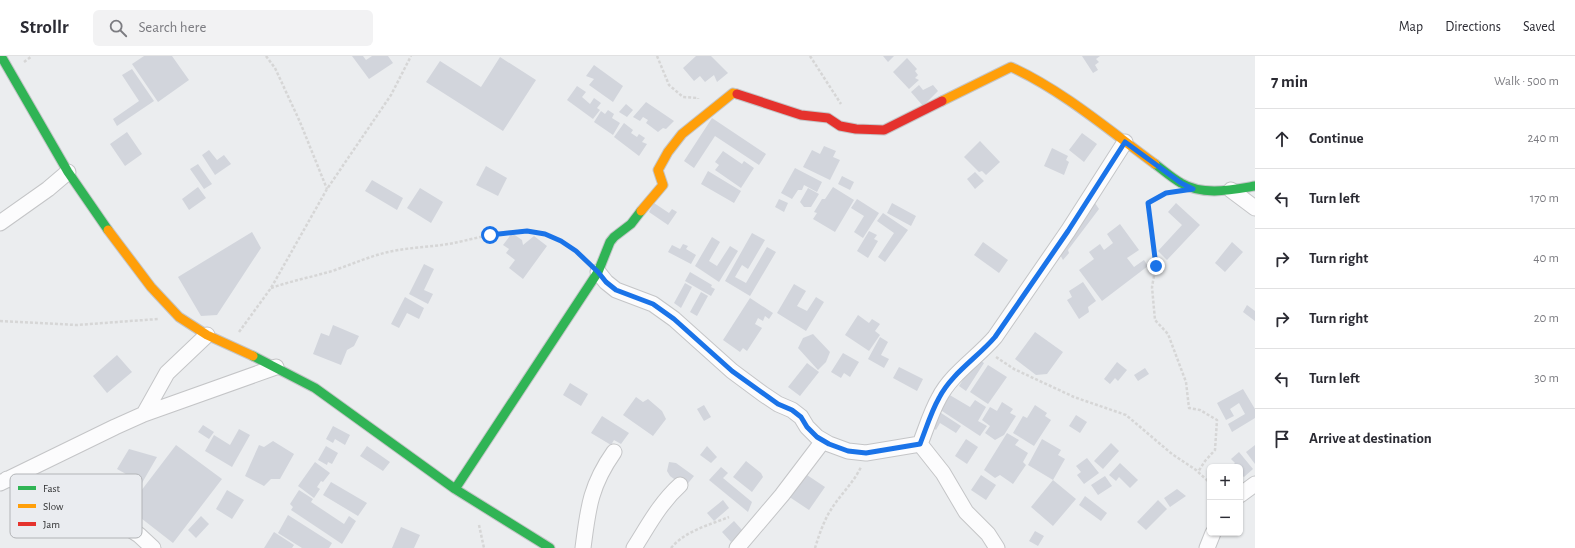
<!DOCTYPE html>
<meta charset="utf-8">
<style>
body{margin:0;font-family:"Alegreya Sans",sans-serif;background:#f2f2f3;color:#2b2b33}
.controls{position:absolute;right:12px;bottom:12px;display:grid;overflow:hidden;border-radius:6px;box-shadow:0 1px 3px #0004}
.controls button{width:36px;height:36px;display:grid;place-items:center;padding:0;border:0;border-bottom:1px solid #e1e1e2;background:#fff;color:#2b2b33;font:20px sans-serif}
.stop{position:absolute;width:12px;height:12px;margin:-9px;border:3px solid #1a73e8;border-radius:50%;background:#fff}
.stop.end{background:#1a73e8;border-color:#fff;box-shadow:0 1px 4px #0008}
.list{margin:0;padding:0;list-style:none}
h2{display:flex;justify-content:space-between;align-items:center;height:52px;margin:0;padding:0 16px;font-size:17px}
h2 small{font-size:13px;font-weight:400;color:#7c7c81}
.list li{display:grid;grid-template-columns:26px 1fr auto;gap:12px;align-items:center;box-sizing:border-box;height:60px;padding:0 16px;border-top:1px solid #e1e1e2}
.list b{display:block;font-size:15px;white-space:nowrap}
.list em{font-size:13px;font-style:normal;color:#7c7c81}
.icon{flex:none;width:22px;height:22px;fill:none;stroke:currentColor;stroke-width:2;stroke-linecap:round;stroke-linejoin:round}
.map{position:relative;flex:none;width:1255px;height:492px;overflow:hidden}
header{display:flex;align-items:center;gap:24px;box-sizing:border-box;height:56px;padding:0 20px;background:#fff;border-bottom:1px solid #e1e1e2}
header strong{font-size:19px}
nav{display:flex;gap:22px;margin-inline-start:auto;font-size:14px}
.search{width:280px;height:36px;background:#f2f2f3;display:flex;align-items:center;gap:10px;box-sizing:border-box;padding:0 14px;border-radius:6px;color:#7c7c81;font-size:15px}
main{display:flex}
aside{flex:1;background:#fff}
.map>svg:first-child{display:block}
.building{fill:#d2d5dc}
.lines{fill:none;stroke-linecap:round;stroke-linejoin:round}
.street-casing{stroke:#c4c5c7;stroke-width:17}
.fast-casing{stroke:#c4c5c7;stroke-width:11}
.slow-casing{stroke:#c4c5c7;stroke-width:11}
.jam-casing{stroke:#c4c5c7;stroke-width:11}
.path{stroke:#d6d6d6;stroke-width:2.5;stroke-dasharray:3 2;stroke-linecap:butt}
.street{stroke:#fcfcfd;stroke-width:15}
.fast{stroke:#30b455;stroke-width:9}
.slow{stroke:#ff9f0a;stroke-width:9}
.jam{stroke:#e5322d;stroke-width:9}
.route{stroke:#1a73e8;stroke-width:5}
.key{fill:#eaecf0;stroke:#b2b4b7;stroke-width:1}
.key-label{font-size:11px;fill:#313233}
</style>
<header>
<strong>Strollr</strong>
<div class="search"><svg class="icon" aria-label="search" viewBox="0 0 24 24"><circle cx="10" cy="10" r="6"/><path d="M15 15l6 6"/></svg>Search here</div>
<nav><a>Map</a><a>Directions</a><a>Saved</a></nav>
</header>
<main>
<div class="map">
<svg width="1255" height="492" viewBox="0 0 1255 492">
<rect width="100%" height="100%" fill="#ebedef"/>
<path class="building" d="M144 0H172L189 24 158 46 132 8Z
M352 0H363L366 4 372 0H388L393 7 369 23Z
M696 0H711L728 17 717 26 714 19 705 26 700 20 694 25 683 12Z
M883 0H894L888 6Z
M1082 0H1100L1096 3 1099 6 1095 9 1098 14 1093 17Z
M500 1 536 24 503 75 426 26 440 5 481 31Z
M907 2 917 13 915 15 918 19 915 22 919 24 909 33 893 16Z
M594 9 623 30 613 46 589 29 594 23 586 20Z
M132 13 154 45 117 70 113 63 139 45 122 19Z
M919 29 923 34 933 29 938 35 923 50 911 36Z
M577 30 586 36 582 41 590 48 594 42 601 47 597 52 600 54 593 63 567 44Z
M646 46 674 65 666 73 663 72 658 76 646 67 648 64 643 61 640 65 633 61Z
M626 48 633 54 627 61 619 56Z
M608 54 614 58 612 62 620 67 613 79 594 66 601 55 605 58Z
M712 62 766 98 759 109 715 80 694 112 684 105Z
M624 67 633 74 631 77 637 81 639 78 645 82 642 86 647 88 639 100 614 81Z
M127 76 142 98 125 110 110 88Z
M1082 77 1097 88 1084 106 1069 94Z
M980 85 1000 106 986 119 982 115 979 116 964 101Z
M824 90 836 95 833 101 840 104 830 124 803 111 812 94 820 98Z
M1052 92 1068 100 1066 104 1069 106 1064 119 1044 110Z
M209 94 217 104 224 99 231 108 215 119 202 99Z
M723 95 742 108 744 105 754 112 741 132 715 114 719 109 715 106Z
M198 108 212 128 204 133 190 113Z
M486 110 507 122 498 140 476 129Z
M795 112 822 126 817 136 804 129 802 134H798L792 143 781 137Z
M708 115 741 135 734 147 701 128Z
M975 116 984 125 975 133 967 123Z
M842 120 854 126 850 134 838 128Z
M372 124 403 142 397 154 365 135Z
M198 131 206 142 189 154 182 143Z
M833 131 854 144 835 176 813 163 817 157 814 156 822 143H825Z
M420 132 443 146 431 167 407 152Z
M808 132 819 138 811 151H804L800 146Z
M779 143 788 147 784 156 775 151Z
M857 143 879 157 863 182 854 176 864 160 851 152Z
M654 147 669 157 672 153 677 156 668 169 649 156Z
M892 147 916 160 911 170 887 157Z
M1095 147 1099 153 1068 194 1069 197 1063 204 1058 195Z
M1176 147 1200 169 1167 204 1158 195 1182 169 1168 156Z
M883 157 908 174 885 206 878 201 894 177 877 165Z
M1120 168 1139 194 1127 202 1134 211 1144 204 1148 210 1102 245 1079 214 1094 203 1089 196 1100 188 1104 194 1113 187 1107 178Z
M869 175 877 179 874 183 878 185 868 202 857 195Z
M252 176 261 192 217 259 201 260 178 221Z
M512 177 522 184 523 189 534 180 547 190 523 223 509 212 515 204 506 197 509 193 503 189Z
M752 177 765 184 748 213 742 209 735 221 746 227 767 191 776 196 750 240 725 225Z
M712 181 720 186 709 205 717 210 730 190 738 195 719 226 695 210Z
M983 186 1008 204 999 217 974 199Z
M1232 186 1243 196 1225 216 1215 207Z
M683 188 688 190 686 193 696 199 691 208 668 196 672 189 680 193Z
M424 208 434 213 424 234 433 238 428 248 409 238Z
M690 216 712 229 711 231 715 233 711 240 685 225Z
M1083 226 1096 245 1088 251 1089 256 1079 263 1067 244 1072 241 1069 235Z
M685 227 692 231 681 252 674 247Z
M794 228 806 235 797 250 807 255 816 241 824 246 806 275 777 257Z
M701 236 708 240 697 260 690 256Z
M405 241 424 252 419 263 407 257 399 272 391 268Z
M750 242 773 257 769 263 765 260 763 265 758 262 755 268 762 272 747 295 743 292 740 296 723 284Z
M1247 249 1255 255V265L1243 256Z
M858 259 869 267 872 263 880 268 875 275 880 279 869 295 845 279Z
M333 269 359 280 354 290 347 294 341 309 313 298 321 277 329 280Z
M1035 276 1063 296 1047 318 1036 319 1015 303Z
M813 278 830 296 826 306 818 314 798 292 803 282Z
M880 281 888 286 881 299 889 303 884 312 868 303Z
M843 297 859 306 850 321 844 317 841 322 831 316Z
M117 299 132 316 107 337 93 320Z
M977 302 984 307 966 335 959 330Z
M1117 306 1127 314 1118 325 1115 322 1110 328 1104 323Z
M807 307 819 316 800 340 788 331Z
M988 309 1007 321 988 348 970 336Z
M899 311 923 323 917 335 893 322Z
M1145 312 1149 318 1138 325 1134 319Z
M570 327 588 338 581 350 563 339Z
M1243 333 1255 353V362L1232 376 1228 368 1245 358 1239 347 1230 353 1234 360 1226 364 1217 347Z
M948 338 970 351 975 344 986 351 978 365 987 370 980 380 939 353Z
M636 341 643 346 648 343 662 355 666 363 653 380 623 359Z
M1002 346 1013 353 1010 357 1016 360 1004 379 995 384 985 377 990 370 982 364 990 351 997 355Z
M704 349 711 361 704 365 697 353Z
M1035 349 1047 357 1045 360 1051 364 1034 390 1013 377 1023 360 1027 362Z
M938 355 961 370 956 377 940 367 936 374 929 369Z
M1076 359 1087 366 1080 377 1069 370Z
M602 360 629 377 621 388 614 384 611 389 591 377Z
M203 369 214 376 209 383 198 376Z
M333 370 350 379 345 389 335 383 333 387 326 383Z
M239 373 250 379 232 411 205 395 214 379 230 389Z
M1007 377 1019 384 1015 389 1028 397 1023 406 1026 409 1013 428 1000 419 995 422 984 414Z
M966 383 978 391 967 408 955 400Z
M1042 383 1061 394 1058 399 1065 403 1053 424 1028 409Z
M273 385 294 398 280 423H271L264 430 245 420 259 389 264 391Z
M1111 387 1119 395 1103 413 1094 405Z
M176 389 222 423 173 487 128 452Z
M1255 389V408L1246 396Z
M326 390 338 397 332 408 328 406 327 409 318 404Z
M367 390 390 406 383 415 360 400Z
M707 390 717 401 711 407 700 399Z
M129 393 157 401 142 427 117 413Z
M1239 396 1253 413 1244 421 1240 418V411H1231L1235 407 1231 403Z
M1087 402 1099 417 1084 428 1077 419 1081 416 1076 410Z
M746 405 761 417 763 421 752 436 733 421Z
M315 406 330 417 323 426 321 425 317 431 320 433 314 442 298 430Z
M669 406 676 407 694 420 685 431 670 420 667 415Z
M1120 407 1138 424 1130 432 1119 421 1116 425 1109 419Z
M721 411 728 417 723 422 752 446 748 456 709 424Z
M804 417 825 431 809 454 788 440Z
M981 419 996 429 986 444 971 434Z
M1105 420 1112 430 1098 439 1091 429Z
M1053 424 1076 443 1053 470 1031 451Z
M331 426 367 447 358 460 323 439Z
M1177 433 1186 440 1170 451 1164 442Z
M227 434 244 444 232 463 216 453Z
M299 434 313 443 311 446 344 468 349 460 356 465 342 488 291 454 293 451 290 448Z
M1085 440 1107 457 1101 465 1079 449Z
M723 444 729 452 714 465 707 457Z
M1158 444 1167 453 1146 474 1137 466Z
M288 459 332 487 329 492H302L278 477Z
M201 460 209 468 196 482 188 474Z
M734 465 743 475 731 486 722 476Z
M401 471 420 479 414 492H392Z
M1035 475 1044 480 1038 490 1029 485Z
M274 476 294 489 292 492H264Z"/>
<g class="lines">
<g class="street-casing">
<path id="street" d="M1231 134 1255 152
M0 167 48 133 68 116
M598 216 606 226 616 234 653 248 674 263 732 315 763 338 778 348 792 354 801 361 807 371 817 381 829 388 848 395 866 397 920 388
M144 358 167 317 207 279
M920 388C926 373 931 356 939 342 951 318 978 301 995 281L1068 175 1125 86
M920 388 943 417 966 456 988 478 997 492
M7 423 35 427 66 435 105 457 139 479 153 492
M0 427 115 371 144 358 276 311
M1240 439 1255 428
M583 492C588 453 590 430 614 396
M634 492C648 470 660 447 680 429
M737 492 782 439 823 385
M1207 492 1213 477"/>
</g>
<g class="fast-casing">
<path id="fast" d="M1 0 68 116 108 174
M1155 108C1163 114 1172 122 1181 127 1203 140 1231 134 1255 130
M253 300 315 332 455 433 550 492
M455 433 598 216 610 186 614 181 631 168 641 155"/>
</g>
<g class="slow-casing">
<path id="slow" d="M942 45 1011 11C1062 34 1110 75 1155 108
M641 155 663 129 658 114 668 96 682 78 733 37 737 38
M108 174 151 231 179 261 207 279 253 300"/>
</g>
<g class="jam-casing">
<path id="jam" d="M737 38 801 59 828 62 840 70 856 73 884 74 942 45"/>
</g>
<path class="path" d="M266 0 275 12 300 66 327 133
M657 0 669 29 683 41 698 42V43
M810 0 841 48
M24 6 32 0
M1167 137 1148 147 1156 209 1152 231 1155 264 1168 278 1186 326 1189 352 1200 354 1217 364 1215 394 1205 405 1198 416
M271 232C291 225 312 221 332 215 353 208 372 199 393 195 413 191 434 191 454 187 478 182 514 171 538 176 556 180 572 191 585 203
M0 265 77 269 158 263
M239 276 271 232 327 133 391 39 411 0
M996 301 1014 313 1074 341 1126 359 1172 398 1196 414 1210 427
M479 469 484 492
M671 492C685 475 709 469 729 461
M815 492C819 479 824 464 832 452 841 438 854 426 861 411"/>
<use href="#street" class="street"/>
<use href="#fast" class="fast"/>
<use href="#slow" class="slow"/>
<use href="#jam" class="jam"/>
</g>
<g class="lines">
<path class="route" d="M490 179 527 175 545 178 561 185 576 195 598 216 606 226 616 234 653 248 674 263 732 315 778 348 792 354 801 361 807 371 817 381 829 388 848 395 866 397 920 388C926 373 931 356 939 342 951 318 978 301 995 281L1068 175 1125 86 1181 127 1193 133 1166 137 1148 147 1156 210"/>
</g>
<rect x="10" y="418" width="132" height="64" rx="6" class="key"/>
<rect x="18" y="430" width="18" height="4" fill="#30b455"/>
<rect x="18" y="448" width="18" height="4" fill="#ff9f0a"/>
<rect x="18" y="466" width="18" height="4" fill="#e5322d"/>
<g class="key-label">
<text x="43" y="436">Fast</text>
<text x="43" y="454">Slow</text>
<text x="43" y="472">Jam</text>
</g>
</svg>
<div class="controls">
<button>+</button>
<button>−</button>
</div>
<div class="stop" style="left:490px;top:179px"></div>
<div class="stop end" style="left:1156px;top:210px"></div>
</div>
<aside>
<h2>7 min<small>Walk · 500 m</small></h2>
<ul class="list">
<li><svg class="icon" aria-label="ahead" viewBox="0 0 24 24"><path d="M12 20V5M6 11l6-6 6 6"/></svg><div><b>Continue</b></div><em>240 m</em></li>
<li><svg class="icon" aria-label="left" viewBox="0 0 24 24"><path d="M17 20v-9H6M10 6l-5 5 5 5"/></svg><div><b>Turn left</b></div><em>170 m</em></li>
<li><svg class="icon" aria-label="right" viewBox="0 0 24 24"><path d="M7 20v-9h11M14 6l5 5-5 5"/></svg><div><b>Turn right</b></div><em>40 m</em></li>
<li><svg class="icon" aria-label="right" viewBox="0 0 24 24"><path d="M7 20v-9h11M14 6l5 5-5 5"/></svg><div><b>Turn right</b></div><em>20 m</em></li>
<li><svg class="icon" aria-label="left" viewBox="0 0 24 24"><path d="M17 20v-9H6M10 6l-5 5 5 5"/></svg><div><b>Turn left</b></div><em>30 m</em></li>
<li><svg class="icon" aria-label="arrive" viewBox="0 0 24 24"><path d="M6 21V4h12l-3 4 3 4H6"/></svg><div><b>Arrive at destination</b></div></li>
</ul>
</aside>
</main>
